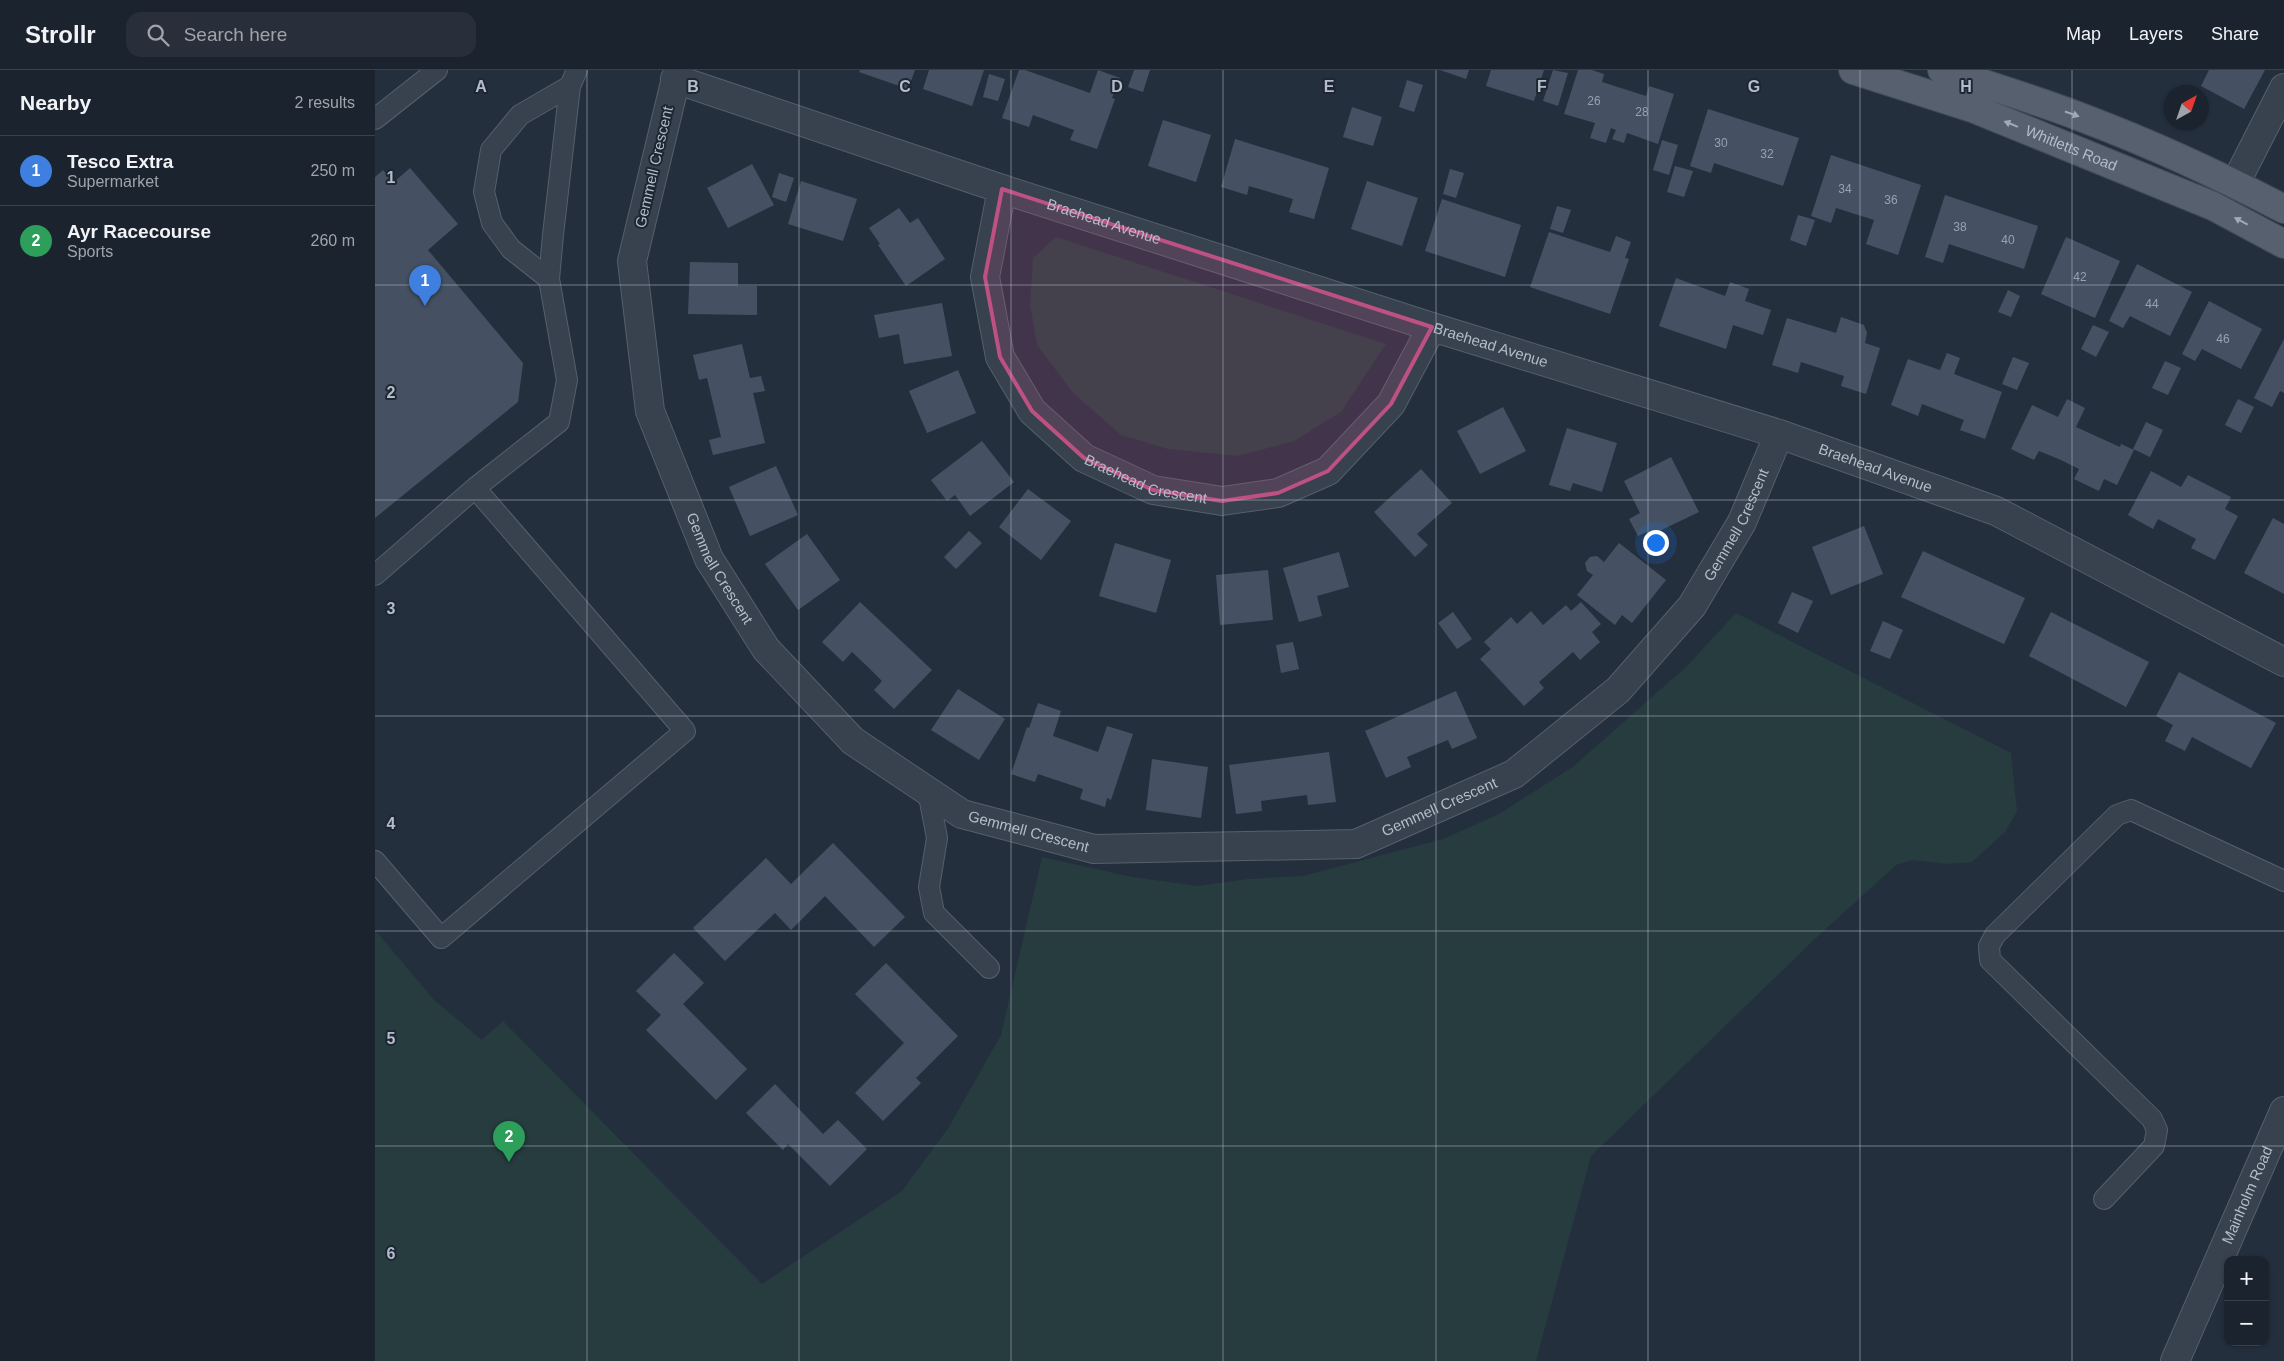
<!DOCTYPE html>
<meta charset="utf-8">
<style>
body{margin:0;font-family:Helvetica,sans-serif;background:#282f3a;color:#f1f3f6}
.controls{position:absolute;right:15px;bottom:15px;display:grid;overflow:hidden;border-radius:10px;box-shadow:0 1px 4px #0004}
.controls button{width:45px;height:45px;display:grid;place-items:center;padding:0;border:0;border-bottom:1px solid #39404a;background:#1b232e;color:#f1f3f6;font:25px sans-serif}
.compass{position:absolute;left:1789px;top:15px;width:45px;height:45px;border-radius:50%;background:#1b232e;box-shadow:0 1px 4px #0004;rotate:40deg}
.you{position:absolute;left:1280px;top:472px;width:18px;height:18px;margin:-12px;border:4px solid #fff;border-radius:50%;background:#1a73e8;box-shadow:0 0 0 8px #1a73e833}
.badge{display:grid;place-items:center;width:32px;height:32px;border-radius:50%;background:#8c9099;color:#fff;font-size:16px;font-weight:700}
.pin{position:absolute;translate:-50% -41px;filter:drop-shadow(0 1px 2px #0008)}
.pin::after{content:'';position:absolute;top:26px;width:18px;height:15px;background:inherit;clip-path:polygon(0 0,100% 0,50% 100%)}
.list{margin:0;padding:0;list-style:none}
h2{display:flex;justify-content:space-between;align-items:center;height:65px;margin:0;padding:0 20px;font-size:21px}
h2 small{font-size:16px;font-weight:400;color:#a0a4aa}
.list li{display:grid;grid-template-columns:32px 1fr auto;gap:15px;align-items:center;box-sizing:border-box;height:70px;padding:0 20px;border-top:1px solid #39404a}
.list b{display:block;font-size:19px;white-space:nowrap}
.list p{margin:0;font-size:16px;white-space:nowrap;color:#a0a4aa}
.list em{font-size:16px;font-style:normal;color:#a0a4aa}
.icon{flex:none;width:28px;height:28px;fill:none;stroke:currentColor;stroke-width:2;stroke-linecap:round;stroke-linejoin:round}
.map{position:relative;flex:none;width:1909px;height:1291px;overflow:hidden}
header{display:flex;align-items:center;gap:30px;box-sizing:border-box;height:70px;padding:0 25px;background:#1b232e;border-bottom:1px solid #39404a}
header strong{font-size:24px}
nav{display:flex;gap:28px;margin-inline-start:auto;font-size:18px}
.search{width:350px;height:45px;background:#282f3a;display:flex;align-items:center;gap:12px;box-sizing:border-box;padding:0 18px;border-radius:15px;color:#a0a4aa;font-size:19px}
main{display:flex}
aside{flex:1;background:#1b232e}
.map>svg:first-child{display:block}
.green{fill:#263c3f}
.building{fill:#455162}
.lines{fill:none;stroke-linecap:round;stroke-linejoin:round}
.service-casing{stroke:#565f6c;stroke-width:22}
.minor-casing{stroke:#565f6c;stroke-width:30}
.tertiary-casing{stroke:#565f6c;stroke-width:30}
.primary-casing{stroke:#414a57;stroke-width:30}
.service{stroke:#38414e;stroke-width:20}
.minor{stroke:#38414e;stroke-width:28}
.tertiary{stroke:#38414e;stroke-width:28}
.primary{stroke:#56606e;stroke-width:28}
.oneway{fill:#a1aab7}
.marked{fill:#bd5182;fill-opacity:0.2;stroke:#bd5182;stroke-width:4;stroke-linejoin:round}
.grid{fill:none;stroke:#b4bcc9;stroke-width:1;stroke-opacity:0.55}
.labels{text-anchor:middle;stroke-width:4;stroke-linejoin:round;paint-order:stroke}
.number-label{font-size:12px;fill:#98a1af}
.street-label{font-size:15px;fill:#b4bcc9;stroke:#1d2633}
.grid-label{font-size:16px;text-anchor:middle;font-weight:bold;fill:#b4bcc9;stroke:#1d2633;stroke-width:4;stroke-linejoin:round;paint-order:stroke}
</style>
<header>
<strong>Strollr</strong>
<div class="search"><svg class="icon" aria-label="search" viewBox="0 0 24 24"><circle cx="10" cy="10" r="6"/><path d="M15 15l6 6"/></svg>Search here</div>
<nav><a>Map</a><a>Layers</a><a>Share</a></nav>
</header>
<main>
<aside>
<h2>Nearby<small>2 results</small></h2>
<ul class="list">
<li><span class="badge" style="background:#3f7fe0">1</span><div><b>Tesco Extra</b><p>Supermarket</p></div><em>250 m</em></li>
<li><span class="badge" style="background:#2e9e5b">2</span><div><b>Ayr Racecourse</b><p>Sports</p></div><em>260 m</em></li>
</ul>
</aside>
<div class="map">
<svg width="1909" height="1291" viewBox="0 0 1909 1291">
<rect width="100%" height="100%" fill="#242f3e"/>
<path class="green" d="M681 167 1011 274 966 342 919 371 863 386 793 379 746 365 698 323 662 275 655 234 658 188Z
M1361 543 1636 683 1642 741 1630 762 1597 792 1571 794 1537 790 1521 795 1443 866 1216 1086 1161 1291H0V860L60 931 107 970 128 951 387 1214 527 1121 574 1057 626 965 667 787 757 807 823 816 873 809 928 806 1068 769 1124 744 1199 696 1312 596Z"/>
<path class="building" d="M485 0H540L533 19 484 2Z
M554 0H609L597 36 548 19Z
M644 0H650L715 23 723 0 745 8 737 28 740 29 722 79 695 70 699 60 658 45 654 57 627 48Z
M759 0H775L768 22 753 17Z
M1065 0H1094L1091 9Z
M1116 0H1169L1159 31 1111 16Z
M1178 0 1193 3 1183 36 1168 31Z
M1203 0H1217L1229 4 1227 12 1271 26 1274 16 1299 24 1283 74 1252 63 1249 73 1237 69 1241 60 1236 58 1231 73 1215 68 1220 53 1189 44Z
M1834 0H1890L1869 39 1826 16Z
M614 4 630 9 623 31 608 27Z
M1032 10 1048 15 1039 42 1024 37Z
M977 37 1007 47 998 76 968 67Z
M1333 39 1424 68 1408 116 1339 93 1336 103 1315 96Z
M788 50 836 65 821 112 773 96Z
M860 69 954 98 939 149 914 142 918 129 874 116 872 125 846 117Z
M1287 70 1303 75 1294 105 1278 100Z
M1456 85 1546 115 1523 185 1491 174 1499 150 1461 138 1456 153 1436 146Z
M377 94 399 135 353 158 332 118Z
M1300 96 1318 101 1309 127 1292 122Z
M35 98 83 154 53 180 148 293 143 332 0 448V107L8 100 19 112Z
M1075 99 1089 103 1081 128 1068 124Z
M404 103 419 108 411 132 397 127Z
M426 111 482 129 468 171 413 154Z
M992 111 1043 128 1027 176 976 159Z
M1570 125 1663 156 1649 199 1574 174 1568 193 1550 187Z
M1067 129 1146 155 1130 207 1050 181Z
M1182 136 1196 140 1188 163 1175 159Z
M524 138 535 153 543 148 570 189 531 216 503 175 505 174 494 158Z
M1423 145 1440 150 1431 176 1415 170Z
M1174 162 1235 182 1241 166 1256 172 1250 188 1254 189 1235 244 1155 217Z
M1691 167 1745 191 1720 248 1666 224Z
M315 192 363 193V216H382V245L313 244Z
M1762 194 1817 222 1795 266 1755 246 1748 258 1734 251Z
M1301 208 1350 226 1355 212 1374 219 1370 231 1396 240 1388 265 1358 255 1351 279 1284 256Z
M1633 220 1645 226 1636 247 1623 242Z
M1834 231 1887 259 1866 299 1827 279 1820 291 1807 284Z
M567 233 577 286 529 294 524 264 504 268 499 245Z
M1466 247 1489 255 1492 263 1490 273 1505 278 1491 324 1466 316 1469 306 1426 292 1423 303 1397 295 1412 248 1461 263Z
M1718 255 1734 262 1721 287 1706 279Z
M1909 269V323L1905 321 1897 337 1879 328Z
M367 274 375 308 386 306 390 321 378 323 390 373 338 385 334 370 346 367 332 308 324 310 318 285Z
M1572 283 1585 288 1579 304 1627 322 1610 369 1585 360 1589 350 1547 334 1543 346 1516 335 1533 289 1565 300Z
M1638 287 1654 293 1642 320 1627 314Z
M1790 291 1806 298 1793 325 1777 318Z
M583 300 601 343 552 363 534 321Z
M1692 329 1710 338 1701 357 1745 377 1746 374 1759 380 1742 415 1729 409 1724 421 1699 409 1704 399 1686 390 1664 381 1659 390 1636 379 1657 335 1683 347Z
M1863 329 1879 337 1866 363 1850 355Z
M1128 337 1151 381 1105 404 1082 361Z
M1771 352 1788 360 1775 387 1758 379Z
M1192 358 1242 373 1227 422 1198 413 1195 421 1174 415Z
M607 371 639 412 595 446 580 425 572 431 556 410Z
M1296 387 1324 442 1274 466 1272 462 1263 466 1254 449 1265 443 1249 411Z
M401 396 423 445 375 466 354 417Z
M1046 399 1077 433 1042 464 1053 475 1040 487 999 442Z
M1776 401 1806 417 1813 405 1856 427 1850 439 1863 446 1840 490 1816 478 1821 469 1783 449 1778 459 1753 445Z
M653 419 696 451 666 490 624 457Z
M1898 448 1909 454V524L1869 503Z
M1489 456 1508 504 1456 525 1437 477Z
M594 461 607 473 581 499 569 487Z
M432 464 465 510 423 540 390 494Z
M740 473 796 490 781 543 724 526Z
M1244 473 1291 510 1257 553 1247 545 1240 555 1202 525 1218 505 1212 501 1210 493 1215 487 1222 486 1229 492Z
M1548 481 1650 528 1629 574 1526 527Z
M964 482 974 517 942 526 947 546 924 552 908 498Z
M893 500 898 550 845 555 841 505Z
M1417 522 1438 531 1423 563 1403 553Z
M485 532 557 600 519 639 499 620 507 611 494 598 477 582 468 592 447 572Z
M1206 532 1226 554 1217 562 1225 572 1205 590 1198 582 1164 612 1169 618 1149 636 1105 589 1116 579 1109 572 1136 547 1142 554 1156 541 1168 555 1191 535 1196 541Z
M1078 542 1097 569 1082 579 1063 553Z
M1676 542 1774 592 1751 637 1654 586Z
M1508 551 1528 560 1515 589 1495 581Z
M918 572 924 599 906 603 901 575Z
M1804 602 1901 653 1876 698 1817 667 1810 681 1790 671 1798 655 1781 646Z
M583 619 630 649 604 690 556 660Z
M1081 621 1102 668 1077 679 1073 670 1051 679 1032 687 1036 697 1011 708 990 661Z
M663 633 686 641 678 666 723 682 732 656 758 664 736 730 732 728 730 737 705 729 708 719 663 704 660 712 636 704 652 657 654 658Z
M954 682 961 732 933 735 932 725 886 731 887 741 861 744 854 695Z
M777 689 833 697 826 748 771 740Z
M458 773 530 847 499 877 450 826 416 860 400 843 350 891 318 858 391 788 416 814Z
M299 883 329 913 308 934 372 999 341 1030 271 960 286 945 261 921Z
M511 893 583 966 541 1008 546 1013 508 1051 480 1023 529 973 480 924Z
M400 1014 448 1064 463 1050 492 1079 455 1116 413 1074 408 1080 371 1043Z"/>
<g class="lines">
<g class="service-casing">
<path id="service" d="M0 49 62 0
M174 209 136 179 117 153 109 122 116 80 145 45 195 16
M0 505 100 418 184 352 192 310 174 209 178 165 195 16 202 0
M553 721 562 768 554 817 559 843 614 898
M0 791 66 868 310 661 100 418
M1729 1129 1779 1076 1782 1060 1777 1049 1615 890 1614 876 1620 865 1742 745 1756 740 1909 811"/>
</g>
<g class="minor-casing">
<g id="minor">
<path id="s1" d="M303 0 257 191 275 341 334 489 391 579 478 671 587 744 719 779 981 774 1139 704 1243 620 1317 536 1367 452 1404 364"/>
<path id="s2" d="M300 9 627 119 1057 257 1404 364 1621 441 1909 592"/>
<path d="M1860 114 1909 18"/>
<path id="s3" d="M627 119 610 207 625 287 657 341 709 388 778 420 847 431 903 423 953 401 1016 334 1057 257"/>
</g>
</g>
<g class="tertiary-casing">
<g id="tertiary">
<path id="s4" d="M1800 1291 1909 1041"/>
</g>
</g>
<g class="primary-casing">
<g id="primary">
<path id="s5" d="M1478 0 1600 39 1838 136 1909 174"/>
<path d="M1567 0C1614 16 1662 30 1708 48 1777 74 1844 105 1909 139"/>
</g>
</g>
<use href="#service" class="service"/>
<use href="#minor" class="minor"/>
<use href="#tertiary" class="tertiary"/>
<use href="#primary" class="primary"/>
</g>
<defs><path id="oneway-solid" d="M-6-.8H1V-3.2L6.5 0L1 3.2V.8H-6Z" transform="scale(1.25)"/></defs>
<g class="oneway">
<use href="#oneway-solid" transform="translate(1697 44) rotate(19)"/>
<use href="#oneway-solid" transform="translate(1636 54) rotate(-158)"/>
<use href="#oneway-solid" transform="translate(1866 151) rotate(-152)"/>
</g>
<path class="marked" d="M627 119 1057 257 1016 334 953 401 903 423 847 431 778 420 709 388 657 341 625 287 610 207Z"/>
<path class="grid" d="M212 0V1291M424 0V1291M636 0V1291M848 0V1291M1061 0V1291M1273 0V1291M1485 0V1291M1697 0V1291M0 215H1909M0 430H1909M0 646H1909M0 861H1909M0 1076H1909"/>
<g class="labels">
<g class="number-label">
<text x="1219" y="35">26</text>
<text x="1267" y="46">28</text>
<text x="1346" y="77">30</text>
<text x="1392" y="88">32</text>
<text x="1470" y="123">34</text>
<text x="1516" y="134">36</text>
<text x="1585" y="161">38</text>
<text x="1633" y="174">40</text>
<text x="1705" y="211">42</text>
<text x="1777" y="238">44</text>
<text x="1848" y="273">46</text>
</g>
<g class="street-label">
<text dy="5" stroke="none"><textPath href="#s5" startOffset="232">Whitletts Road</textPath></text>
<text transform="translate(279 97) rotate(-77)" y="5">Gemmell Crescent</text>
<text dy="5" stroke="none"><textPath href="#s2" startOffset="452">Braehead Avenue</textPath></text>
<text dy="5" stroke="none"><textPath href="#s2" startOffset="858">Braehead Avenue</textPath></text>
<text dy="5" stroke="none"><textPath href="#s2" startOffset="1262">Braehead Avenue</textPath></text>
<text dy="5" stroke="none"><textPath href="#s3" startOffset="370">Braehead Crescent</textPath></text>
<text dy="5" stroke="none"><textPath href="#s1" startOffset="1781">Gemmell Crescent</textPath></text>
<text dy="5" stroke="none"><textPath href="#s1" startOffset="520">Gemmell Crescent</textPath></text>
<text dy="5" stroke="none"><textPath href="#s1" startOffset="1361">Gemmell Crescent</textPath></text>
<text dy="5" stroke="none"><textPath href="#s1" startOffset="940">Gemmell Crescent</textPath></text>
<text dy="5" stroke="none"><textPath href="#s4" startOffset="181">Mainholm Road</textPath></text>
</g>
</g>
<g class="grid-label">
<text x="106" y="22">A</text>
<text x="318" y="22">B</text>
<text x="530" y="22">C</text>
<text x="742" y="22">D</text>
<text x="954" y="22">E</text>
<text x="1167" y="22">F</text>
<text x="1379" y="22">G</text>
<text x="1591" y="22">H</text>
<text x="16" y="113">1</text>
<text x="16" y="328">2</text>
<text x="16" y="544">3</text>
<text x="16" y="759">4</text>
<text x="16" y="974">5</text>
<text x="16" y="1189">6</text>
</g>
</svg>
<div class="controls">
<button>+</button>
<button>−</button>
</div>
<svg class="compass" viewBox="-18 -18 36 36"><path d="M0-13l5 13h-10z" fill="#e53935"/><path d="M0 13l5-13h-10z" fill="#a0a4aa"/></svg>
<div class="you"></div>
<div class="pin badge" style="left:50px;top:236px;background:#3f7fe0">1</div>
<div class="pin badge" style="left:134px;top:1092px;background:#2e9e5b">2</div>
</div>
</main>
